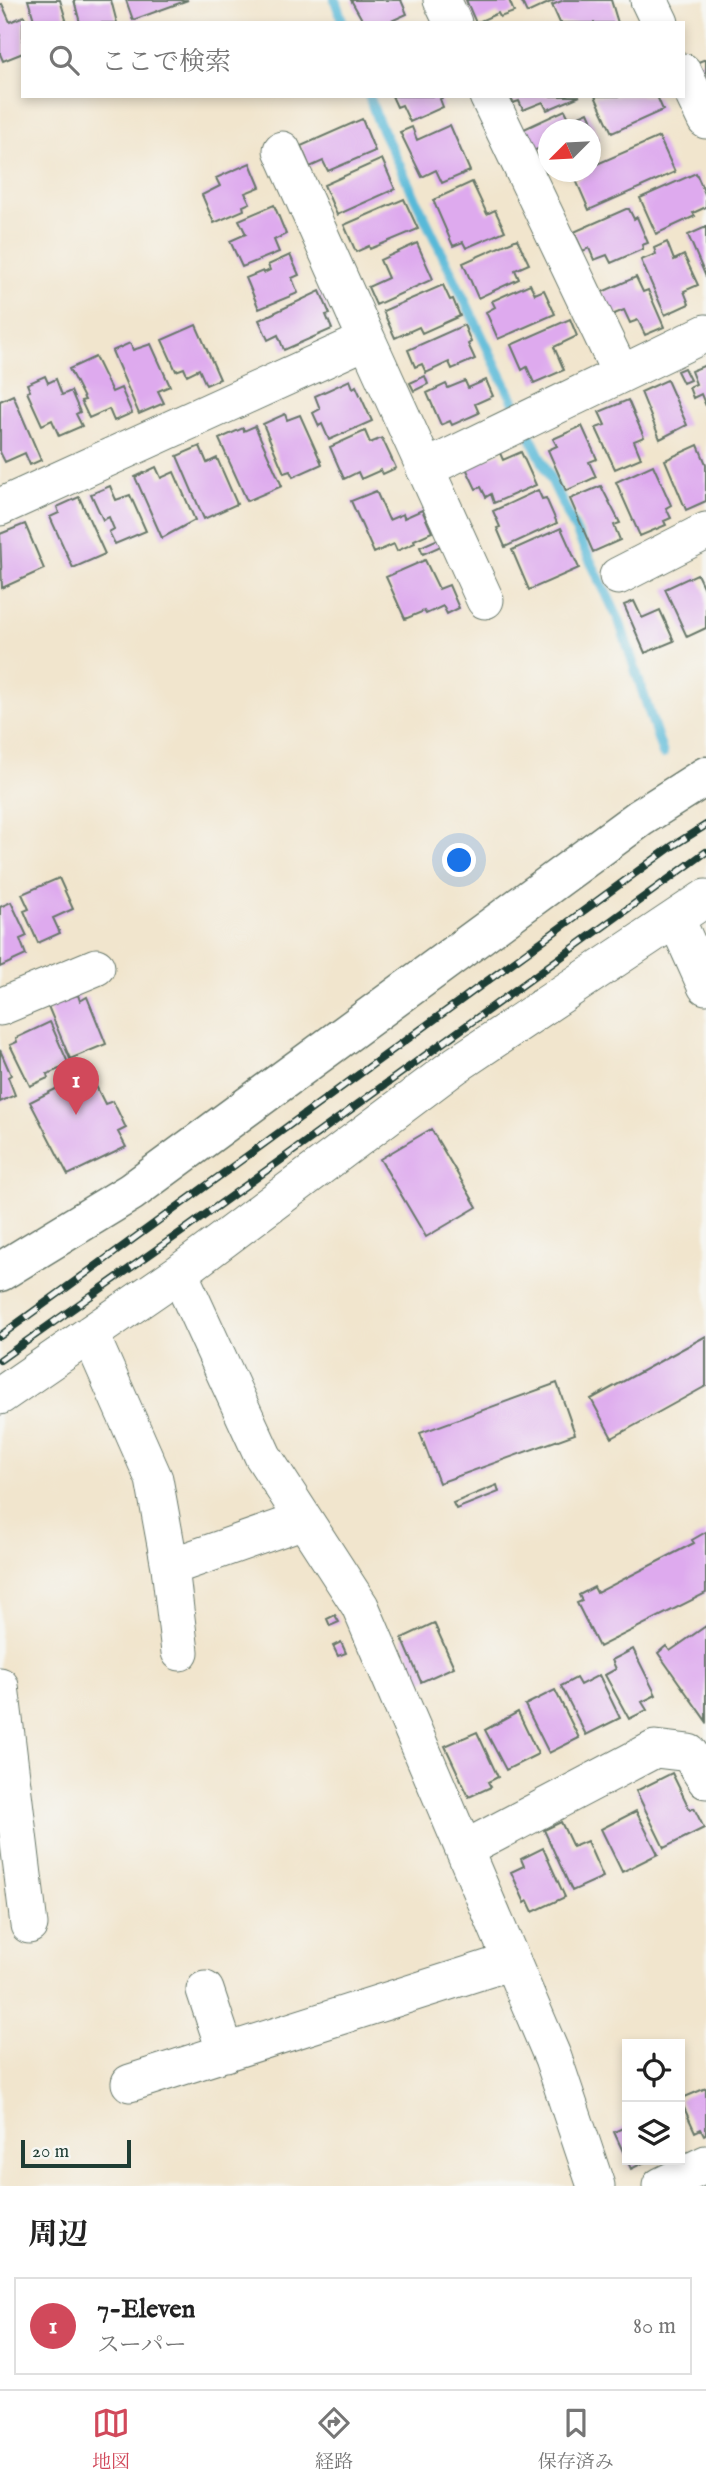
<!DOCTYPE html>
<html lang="ja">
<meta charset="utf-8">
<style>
body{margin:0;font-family:"IM FELL English","Noto Serif JP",serif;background:#f6f6f6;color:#222}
.controls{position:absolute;right:21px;bottom:21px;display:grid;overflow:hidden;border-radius:0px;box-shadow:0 4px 10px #0003}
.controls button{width:63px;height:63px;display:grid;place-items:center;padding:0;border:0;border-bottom:2px solid #e0e0e0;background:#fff;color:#222;font:35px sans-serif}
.compass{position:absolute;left:538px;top:119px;width:63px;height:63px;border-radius:50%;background:#fff;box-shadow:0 4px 10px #0003;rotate:246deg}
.scale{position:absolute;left:21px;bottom:18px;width:110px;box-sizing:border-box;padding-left:7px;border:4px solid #1f3d34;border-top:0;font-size:19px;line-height:24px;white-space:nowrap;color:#1f3d34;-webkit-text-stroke:5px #f6f6f2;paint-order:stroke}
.you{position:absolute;left:460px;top:861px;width:24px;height:24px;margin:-18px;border:5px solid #fff;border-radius:50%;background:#1a73e8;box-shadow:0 0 0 10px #1a73e833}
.badge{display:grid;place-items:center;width:46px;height:46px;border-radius:50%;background:#d1495b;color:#fff;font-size:23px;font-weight:700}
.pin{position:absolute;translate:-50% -58px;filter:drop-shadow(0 2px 4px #0008)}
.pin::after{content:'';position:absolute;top:37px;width:24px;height:21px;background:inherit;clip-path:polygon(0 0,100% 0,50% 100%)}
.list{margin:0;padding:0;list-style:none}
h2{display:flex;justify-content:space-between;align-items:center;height:91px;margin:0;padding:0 28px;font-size:30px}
h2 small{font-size:23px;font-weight:400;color:#767676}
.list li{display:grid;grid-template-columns:46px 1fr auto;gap:21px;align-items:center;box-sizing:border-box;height:98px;margin:0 14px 14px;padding:0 14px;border:2px solid #e0e0e0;border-radius:0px}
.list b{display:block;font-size:26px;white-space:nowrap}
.list p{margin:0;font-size:23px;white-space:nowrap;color:#767676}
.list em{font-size:23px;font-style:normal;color:#767676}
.icon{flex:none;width:38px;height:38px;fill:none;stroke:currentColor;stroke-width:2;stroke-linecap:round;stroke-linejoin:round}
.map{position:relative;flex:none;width:706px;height:2186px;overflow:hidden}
.search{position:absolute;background:#fff;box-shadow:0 4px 10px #0003;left:21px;right:21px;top:21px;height:77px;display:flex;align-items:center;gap:18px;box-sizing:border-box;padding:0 24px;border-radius:0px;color:#767676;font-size:26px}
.sheet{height:203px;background:#fff}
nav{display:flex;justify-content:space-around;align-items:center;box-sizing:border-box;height:98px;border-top:2px solid #e0e0e0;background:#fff;font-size:19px;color:#767676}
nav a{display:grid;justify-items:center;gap:4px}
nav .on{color:#d1495b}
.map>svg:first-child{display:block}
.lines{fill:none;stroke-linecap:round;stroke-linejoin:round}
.stream{stroke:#59b9d8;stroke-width:10}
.building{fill:#deaaee}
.minor-casing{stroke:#68786a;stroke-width:39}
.tertiary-casing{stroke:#68786a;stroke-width:41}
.minor{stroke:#fff;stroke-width:37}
.tertiary{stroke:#fff;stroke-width:38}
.rail-casing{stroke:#1f3d34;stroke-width:8}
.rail{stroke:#f6f6f2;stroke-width:5;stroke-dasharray:16;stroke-linecap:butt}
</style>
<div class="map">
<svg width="706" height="2186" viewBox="0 0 706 2186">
<rect width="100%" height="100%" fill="#f6f6f2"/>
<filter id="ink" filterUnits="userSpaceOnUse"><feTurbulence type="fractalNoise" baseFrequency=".0143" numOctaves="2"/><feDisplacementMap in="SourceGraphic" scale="14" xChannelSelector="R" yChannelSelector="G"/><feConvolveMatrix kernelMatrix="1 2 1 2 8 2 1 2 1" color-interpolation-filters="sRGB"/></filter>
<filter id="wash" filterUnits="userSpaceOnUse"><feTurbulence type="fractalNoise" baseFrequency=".00686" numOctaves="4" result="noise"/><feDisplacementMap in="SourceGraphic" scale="28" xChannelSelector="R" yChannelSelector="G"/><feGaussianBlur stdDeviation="1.57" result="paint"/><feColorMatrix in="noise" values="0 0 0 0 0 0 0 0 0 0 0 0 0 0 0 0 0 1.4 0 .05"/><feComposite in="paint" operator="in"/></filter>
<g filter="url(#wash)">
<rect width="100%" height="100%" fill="#f1e5cd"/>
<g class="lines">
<path class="stream" d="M335 0 343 23
M369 96 378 121 619 620 663 754"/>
</g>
<g id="blocks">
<path class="building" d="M28 0H60L67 23H35Z
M74 0H111L117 23H80Z
M126 0H188L133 20Z
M351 0H401L407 14 387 23H364Z
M466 0H509L514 12 500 17 498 13 476 23Z
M521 0H555L527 13Z
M564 0H611L618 23H560L552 5Z
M2 4 10 22 24 16 27 23H23V53L3 61 0 54V5Z
M706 59V80L698 62Z
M392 96H445L440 99 443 107 410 122 402 105 397 107Z
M510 96H580L547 110 543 102 523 110 519 101 513 103Z
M595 96H657L663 110 612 133Z
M565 110 570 120 588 112 600 139 590 143V130H548V153L545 146 533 151 524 129Z
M362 119 375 151 328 171 323 161 310 167 301 146Z
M450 125 470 171 442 183 436 170 422 177 400 132 412 127 417 140Z
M659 137 675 172 589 210 576 180 585 176 583 172H590V154L595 165Z
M382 159 395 189 337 215 324 185Z
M250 163 260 187 245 193 250 203 243 206 244 210 214 223 202 195 220 186 216 178Z
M696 173 706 196V207L693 213 695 216 656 234 640 198Z
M472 182 487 214 495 210 505 231 466 248 463 242 453 246 433 200Z
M404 199 418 229 370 249 369 246 356 252 344 225Z
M274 205 286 234 274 240 279 252 242 267 230 241 246 234 239 220Z
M626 209H629L634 219 637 217 648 243 642 245 643 249 611 263 607 255 594 260 589 248 583 251 574 232Z
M706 227V277L688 235Z
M517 239 529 264 515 270 519 279 478 298 463 263Z
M667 242 674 260 684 255 698 285 684 291 689 304 665 315 641 260 656 254 654 248Z
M417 243 433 279 376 305 368 287 388 278 380 260Z
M290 255 299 275 292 278 298 293 259 309 246 278 263 271 264 273 270 270 268 265Z
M636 277 643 292 648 290 664 327 645 335 638 320 630 323 624 310 612 315 602 292Z
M530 284 535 294 544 290 555 314 498 339 486 312 495 307 492 301Z
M443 285 450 300 453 299 460 316 422 333 419 327 395 338 383 311Z
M320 291 330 314 326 315 332 329 284 350 278 335 268 340 259 320Z
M570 319 577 336 554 347 564 370 534 383 527 367 522 370 511 345Z
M196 325 220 379 206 385 199 369 187 375 184 368 176 371 162 340Z
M464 325 471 342 468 344 475 359 452 369 449 362 426 373 422 364 415 367 408 350Z
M130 343 133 350 151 344 170 386 158 391 164 403 139 414 112 351Z
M95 357 112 392 121 388 132 413 114 421 109 409 89 418 81 401 85 400 69 369Z
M706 365V406L701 394 693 398 689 387 696 384 691 371Z
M684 368 690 380 683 383 677 371Z
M45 376 48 383 56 379 62 395 71 391 80 412 76 414 82 426 59 436 52 420 42 425 27 392 30 391 27 384Z
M425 376 428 384 414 391 410 383Z
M350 380 353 388 356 386 372 421 329 440 322 424 319 426 313 413 320 409 315 396Z
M486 380 493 396 475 404 479 413 452 425 450 421 441 425 427 393 446 384 448 388 465 381 468 388Z
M667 380 687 425 660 439 641 392Z
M13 395 41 460 30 465 25 453 5 462 0 452V401Z
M628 400 644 437 634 441 641 458 615 469 596 428 605 425 599 412Z
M285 414 287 420 300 415 322 464 293 477 290 471 284 473 263 424Z
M255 426 282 486 247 501 219 439 243 428 244 431Z
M582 426 597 459 589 462 596 477 566 491 548 450 557 446 553 439Z
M365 431 370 443 382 438 396 468 383 474 381 470 361 479 358 472 344 479 330 447Z
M698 445 706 464V501L686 510 665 460Z
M200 446 207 463 217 458 237 504 204 519 177 456Z
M521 452 536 485 494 503 491 494 486 497 481 487 476 489 466 468 500 453 503 460Z
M653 465 671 505 666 508 671 518 664 521 666 525 640 536 616 482Z
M156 467 161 478 174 472 195 520 162 538 135 477Z
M110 486 116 500 130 495 146 531 115 544 109 532 114 529 109 517 103 520 91 494Z
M601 486 620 523 614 525 620 540 593 552 570 499Z
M538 490 542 499 546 498 557 523 505 547 497 528 500 527 493 511Z
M376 491 389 520 403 514 404 518 422 510 432 532 414 540 415 543 397 551 394 544 374 553 351 501Z
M79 497 105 554 73 568 50 517 59 513 57 507Z
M25 524 44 569 2 588 0 534Z
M561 528 579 568 529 590 512 550Z
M438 539 441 546 423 554 420 547Z
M425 560 439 589 449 585 459 608 447 614 443 606 426 614 424 611 405 619 386 577Z
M697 574 706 593V628L687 637 665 589Z
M634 601 642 618 660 610 674 641 645 653 624 605Z
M59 878 73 909 53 918 60 933 38 943 24 911 29 909 22 894Z
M11 902 27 936 20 939 26 955 0 967V907Z
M78 995 80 1001 87 997 106 1044 70 1059 45 999H66Z
M50 1022 69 1065 47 1074 48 1078 30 1086 10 1045 17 1042 16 1038Z
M0 1050 11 1075 8 1077 15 1095 0 1102Z
M89 1072 105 1104 113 1101 126 1128 118 1132 126 1147 68 1175 30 1102Z
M431 1129 477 1207 426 1237 380 1159Z
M706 1336V1386L612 1438 591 1399Z
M557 1383 575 1434 439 1483 420 1433Z
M497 1485 499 1492 456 1509 453 1503Z
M706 1532V1593L599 1647 577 1603 582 1601 579 1595 594 1587 597 1593 694 1543 692 1540Z
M335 1615 339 1622 330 1626 327 1619Z
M434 1623 454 1667 421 1682 402 1638Z
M706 1626V1721L658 1653 666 1646 670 1651Z
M341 1642 346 1653 338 1656 333 1646Z
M633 1649 656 1695 642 1702 647 1710 629 1719 605 1675 616 1669 612 1660Z
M599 1675 620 1718 586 1735 561 1686 576 1678 580 1685Z
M555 1690 579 1738 549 1753 525 1705Z
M518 1712 538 1754 506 1770 485 1730Z
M477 1732 498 1777 488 1782 491 1787 469 1797 445 1746Z
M672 1773 690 1810 694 1808 704 1828 664 1848 636 1791Z
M636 1811 658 1854 622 1872 601 1829Z
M561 1822 573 1847 587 1841 603 1877 572 1891 544 1830Z
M543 1848 565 1897 533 1912 528 1901 525 1903 511 1872 524 1866 521 1859Z
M706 2088V2134L704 2135 701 2129 695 2132 680 2099Z
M627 2126V2160H649L631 2169 614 2132Z"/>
</g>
</g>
<g filter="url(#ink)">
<use href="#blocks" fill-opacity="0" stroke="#68786a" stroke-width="2"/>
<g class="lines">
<g class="minor-casing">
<path id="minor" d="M442 0 453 23
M649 0 660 23
M683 72 706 120
M488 96 621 374
M282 150 367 340
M425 469 706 333
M0 507 367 340 485 600
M618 576 706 531
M676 919 706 986
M0 1007 96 967
M179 1273 263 1456 360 1606 553 2058 596 2186
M90 1334 154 1479 170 1567 180 1652
M0 1396 179 1273 456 1065 706 898
M170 1567 304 1520
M0 1686 29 1925
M465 1849 655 1749 689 1753 706 1780
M205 1990 226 2053
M130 2083 512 1961
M661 2186 706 2164"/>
</g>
<g class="tertiary-casing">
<path id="tertiary" d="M0 1272 131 1192 640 818 706 776"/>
</g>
<use href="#minor" class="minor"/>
<use href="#tertiary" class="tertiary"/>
<g class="rail-casing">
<path id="rail" d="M0 1336 671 847 706 825
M0 1360 187 1228 706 852"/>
</g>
<use href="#rail" class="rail"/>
</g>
</g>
</svg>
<div class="controls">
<button><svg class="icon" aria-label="locate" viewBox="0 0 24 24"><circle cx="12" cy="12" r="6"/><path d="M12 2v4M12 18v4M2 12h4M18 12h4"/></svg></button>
<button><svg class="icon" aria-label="layers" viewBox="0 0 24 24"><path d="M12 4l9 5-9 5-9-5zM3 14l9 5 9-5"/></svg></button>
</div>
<svg class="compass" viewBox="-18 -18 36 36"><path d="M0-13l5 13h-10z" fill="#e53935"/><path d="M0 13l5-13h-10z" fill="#767676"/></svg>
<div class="scale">20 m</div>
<div class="you"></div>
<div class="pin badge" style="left:76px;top:1115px">1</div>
<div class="search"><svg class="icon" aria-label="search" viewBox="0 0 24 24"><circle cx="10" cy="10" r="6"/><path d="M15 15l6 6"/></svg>ここで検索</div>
</div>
<section class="sheet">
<h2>周辺<small></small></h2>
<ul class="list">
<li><span class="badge">1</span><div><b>7-Eleven</b><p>スーパー</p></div><em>80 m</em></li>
</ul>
</section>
<nav>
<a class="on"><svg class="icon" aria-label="map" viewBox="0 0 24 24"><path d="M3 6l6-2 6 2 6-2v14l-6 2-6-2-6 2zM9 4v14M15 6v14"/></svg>地図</a>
<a><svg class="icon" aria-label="directions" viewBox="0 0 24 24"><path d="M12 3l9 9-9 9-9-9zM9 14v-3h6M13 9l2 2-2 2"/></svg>経路</a>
<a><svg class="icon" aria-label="saved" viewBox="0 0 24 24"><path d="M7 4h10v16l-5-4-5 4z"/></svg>保存済み</a>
</nav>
